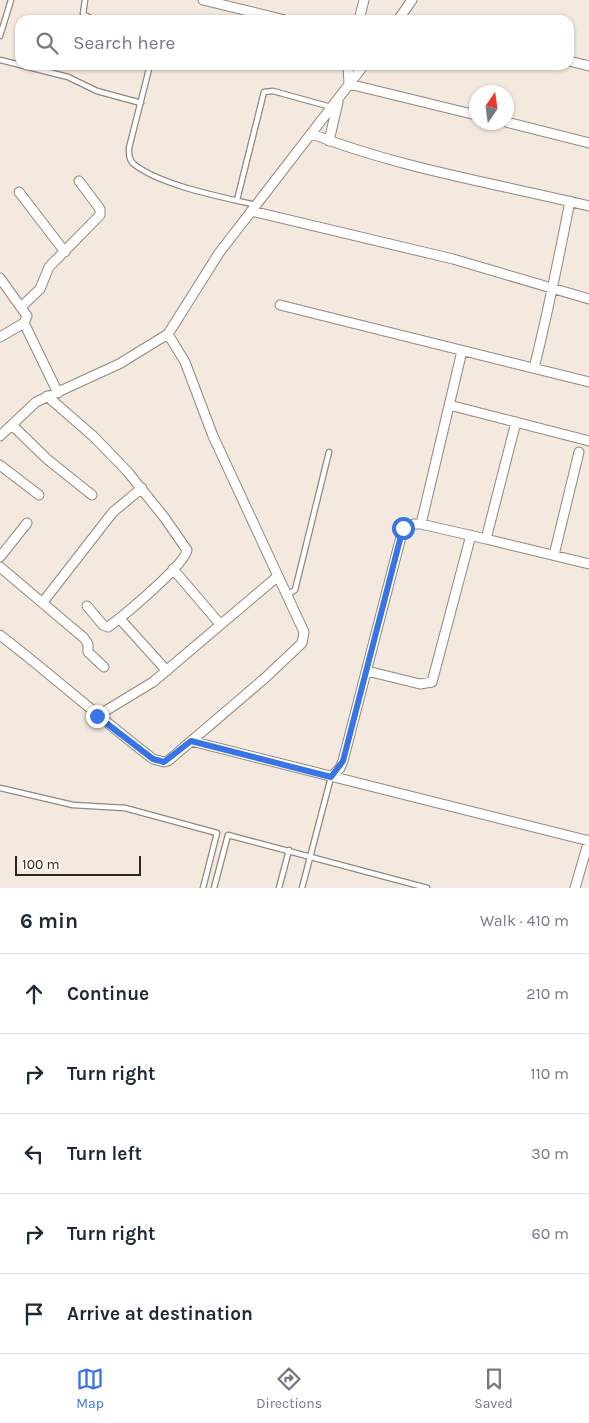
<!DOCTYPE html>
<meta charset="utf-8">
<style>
body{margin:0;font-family:Karla,sans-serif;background:#f2f2f3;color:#1f2937}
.compass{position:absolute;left:469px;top:85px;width:45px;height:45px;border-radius:50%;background:#fff;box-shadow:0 1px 4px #0004;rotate:13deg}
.scale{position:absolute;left:15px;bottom:12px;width:126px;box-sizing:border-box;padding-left:5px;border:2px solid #2a2622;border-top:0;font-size:14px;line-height:18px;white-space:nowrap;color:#2a2622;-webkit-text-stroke:4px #fef7f0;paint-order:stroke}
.stop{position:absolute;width:15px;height:15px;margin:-11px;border:4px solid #3874e3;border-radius:50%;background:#fff}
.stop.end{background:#3874e3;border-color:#fff;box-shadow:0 1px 5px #0008}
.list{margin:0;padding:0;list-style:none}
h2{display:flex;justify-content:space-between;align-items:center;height:65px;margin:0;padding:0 20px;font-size:21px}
h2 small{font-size:16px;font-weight:400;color:#747a83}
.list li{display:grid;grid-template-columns:32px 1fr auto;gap:15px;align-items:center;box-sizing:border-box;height:80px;padding:0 20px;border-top:1px solid #e0e1e3}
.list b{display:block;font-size:19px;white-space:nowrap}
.list em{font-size:16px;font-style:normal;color:#747a83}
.icon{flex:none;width:28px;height:28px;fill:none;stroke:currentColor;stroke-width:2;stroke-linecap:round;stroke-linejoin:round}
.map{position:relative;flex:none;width:589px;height:888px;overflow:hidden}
.search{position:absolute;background:#fff;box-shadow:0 1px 4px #0004;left:15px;right:15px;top:15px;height:55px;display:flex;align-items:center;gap:12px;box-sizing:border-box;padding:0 18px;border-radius:15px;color:#747a83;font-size:19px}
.sheet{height:465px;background:#fff}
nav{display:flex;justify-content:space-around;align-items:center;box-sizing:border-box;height:70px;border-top:1px solid #e0e1e3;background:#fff;font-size:14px;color:#747a83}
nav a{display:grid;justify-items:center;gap:2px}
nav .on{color:#3874e3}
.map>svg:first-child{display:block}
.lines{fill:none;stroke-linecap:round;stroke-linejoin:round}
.service-casing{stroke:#91877d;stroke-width:7}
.minor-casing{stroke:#91877d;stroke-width:11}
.service{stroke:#fff;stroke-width:4.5}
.minor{stroke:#fff;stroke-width:9}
.route{stroke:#3874e3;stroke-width:6}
</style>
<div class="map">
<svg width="589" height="888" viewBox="0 0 589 888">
<rect width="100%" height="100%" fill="#f4e9de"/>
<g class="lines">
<g class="service-casing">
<path id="service" d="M85 0 83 14 94 20
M0 36 11 0
M0 60 68 77 97 91 141 103
M150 65 129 148C129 155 129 161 135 165 163 186 222 197 256 205
M237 200 264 92 273 91 331 107
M287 595 295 590 329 452
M0 788 73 805 125 808 217 833 203 888
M214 888 228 835 427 888
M279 888 289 850
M302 888 331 777"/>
</g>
<g class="minor-casing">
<path id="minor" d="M203 0 285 20
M359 20 364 0
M398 20 412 0
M569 61 589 66
M348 65 349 84 476 115
M506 122 589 143
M312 134C399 168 498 184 589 206
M329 141 338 102
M19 192 65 252
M251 211 453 259 589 299
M0 278 27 316 24 323 0 337
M280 305 589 382
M21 307 40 289 49 267 100 215V209L79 181
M24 323 58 393
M534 368C548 313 559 257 570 201
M47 396 93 436 127 471 164 517 187 550C185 565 122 617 108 627L103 625 87 606
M449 405 589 441
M516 422 486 539 589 564
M12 425 47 459 92 495
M0 436 36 402 119 364 168 334 219 253 364 65
M0 465 39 495
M421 524 462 351
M554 555 579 452
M0 557 27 523
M0 567 84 638 88 644V652L104 667
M173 569 220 624
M43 602 113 512 142 488
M120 619 167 671
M0 635C52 675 101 719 153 759L164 762 168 761 265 678 302 643 304 632 213 436 185 362 168 334
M367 671 420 684 432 682 471 535
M97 716 153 682 278 576
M191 741 589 841
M331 777 340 768 343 761 403 529 413 524H421L486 539
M575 888 589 840"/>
</g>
<use href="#service" class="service"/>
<use href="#minor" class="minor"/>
</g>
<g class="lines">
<path class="route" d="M97 716 153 759 164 762 191 741 331 777 343 761 403 528"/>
</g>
</svg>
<svg class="compass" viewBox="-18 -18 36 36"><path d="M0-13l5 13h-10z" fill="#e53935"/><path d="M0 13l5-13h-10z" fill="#747a83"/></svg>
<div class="scale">100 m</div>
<div class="stop" style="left:403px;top:528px"></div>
<div class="stop end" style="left:97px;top:716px"></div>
<div class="search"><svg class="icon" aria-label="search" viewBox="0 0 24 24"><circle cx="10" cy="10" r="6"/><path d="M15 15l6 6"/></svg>Search here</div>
</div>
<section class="sheet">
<h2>6 min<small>Walk · 410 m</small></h2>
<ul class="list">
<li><svg class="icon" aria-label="ahead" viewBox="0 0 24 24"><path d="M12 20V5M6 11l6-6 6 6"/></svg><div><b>Continue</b></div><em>210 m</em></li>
<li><svg class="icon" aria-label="right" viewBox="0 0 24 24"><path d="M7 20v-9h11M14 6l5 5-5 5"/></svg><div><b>Turn right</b></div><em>110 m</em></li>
<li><svg class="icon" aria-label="left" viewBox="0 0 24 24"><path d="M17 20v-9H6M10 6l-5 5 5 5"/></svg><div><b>Turn left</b></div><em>30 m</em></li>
<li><svg class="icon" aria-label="right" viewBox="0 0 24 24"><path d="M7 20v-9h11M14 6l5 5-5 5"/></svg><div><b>Turn right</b></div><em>60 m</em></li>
<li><svg class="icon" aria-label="arrive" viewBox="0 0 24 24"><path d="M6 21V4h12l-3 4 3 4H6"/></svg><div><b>Arrive at destination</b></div></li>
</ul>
</section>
<nav>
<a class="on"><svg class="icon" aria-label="map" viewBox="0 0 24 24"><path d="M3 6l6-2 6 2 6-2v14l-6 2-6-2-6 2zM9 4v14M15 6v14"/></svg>Map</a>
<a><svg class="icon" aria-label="directions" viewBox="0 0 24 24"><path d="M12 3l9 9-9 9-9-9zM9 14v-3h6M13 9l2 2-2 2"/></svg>Directions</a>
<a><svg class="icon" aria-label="saved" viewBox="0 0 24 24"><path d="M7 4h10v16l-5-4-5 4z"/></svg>Saved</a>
</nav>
